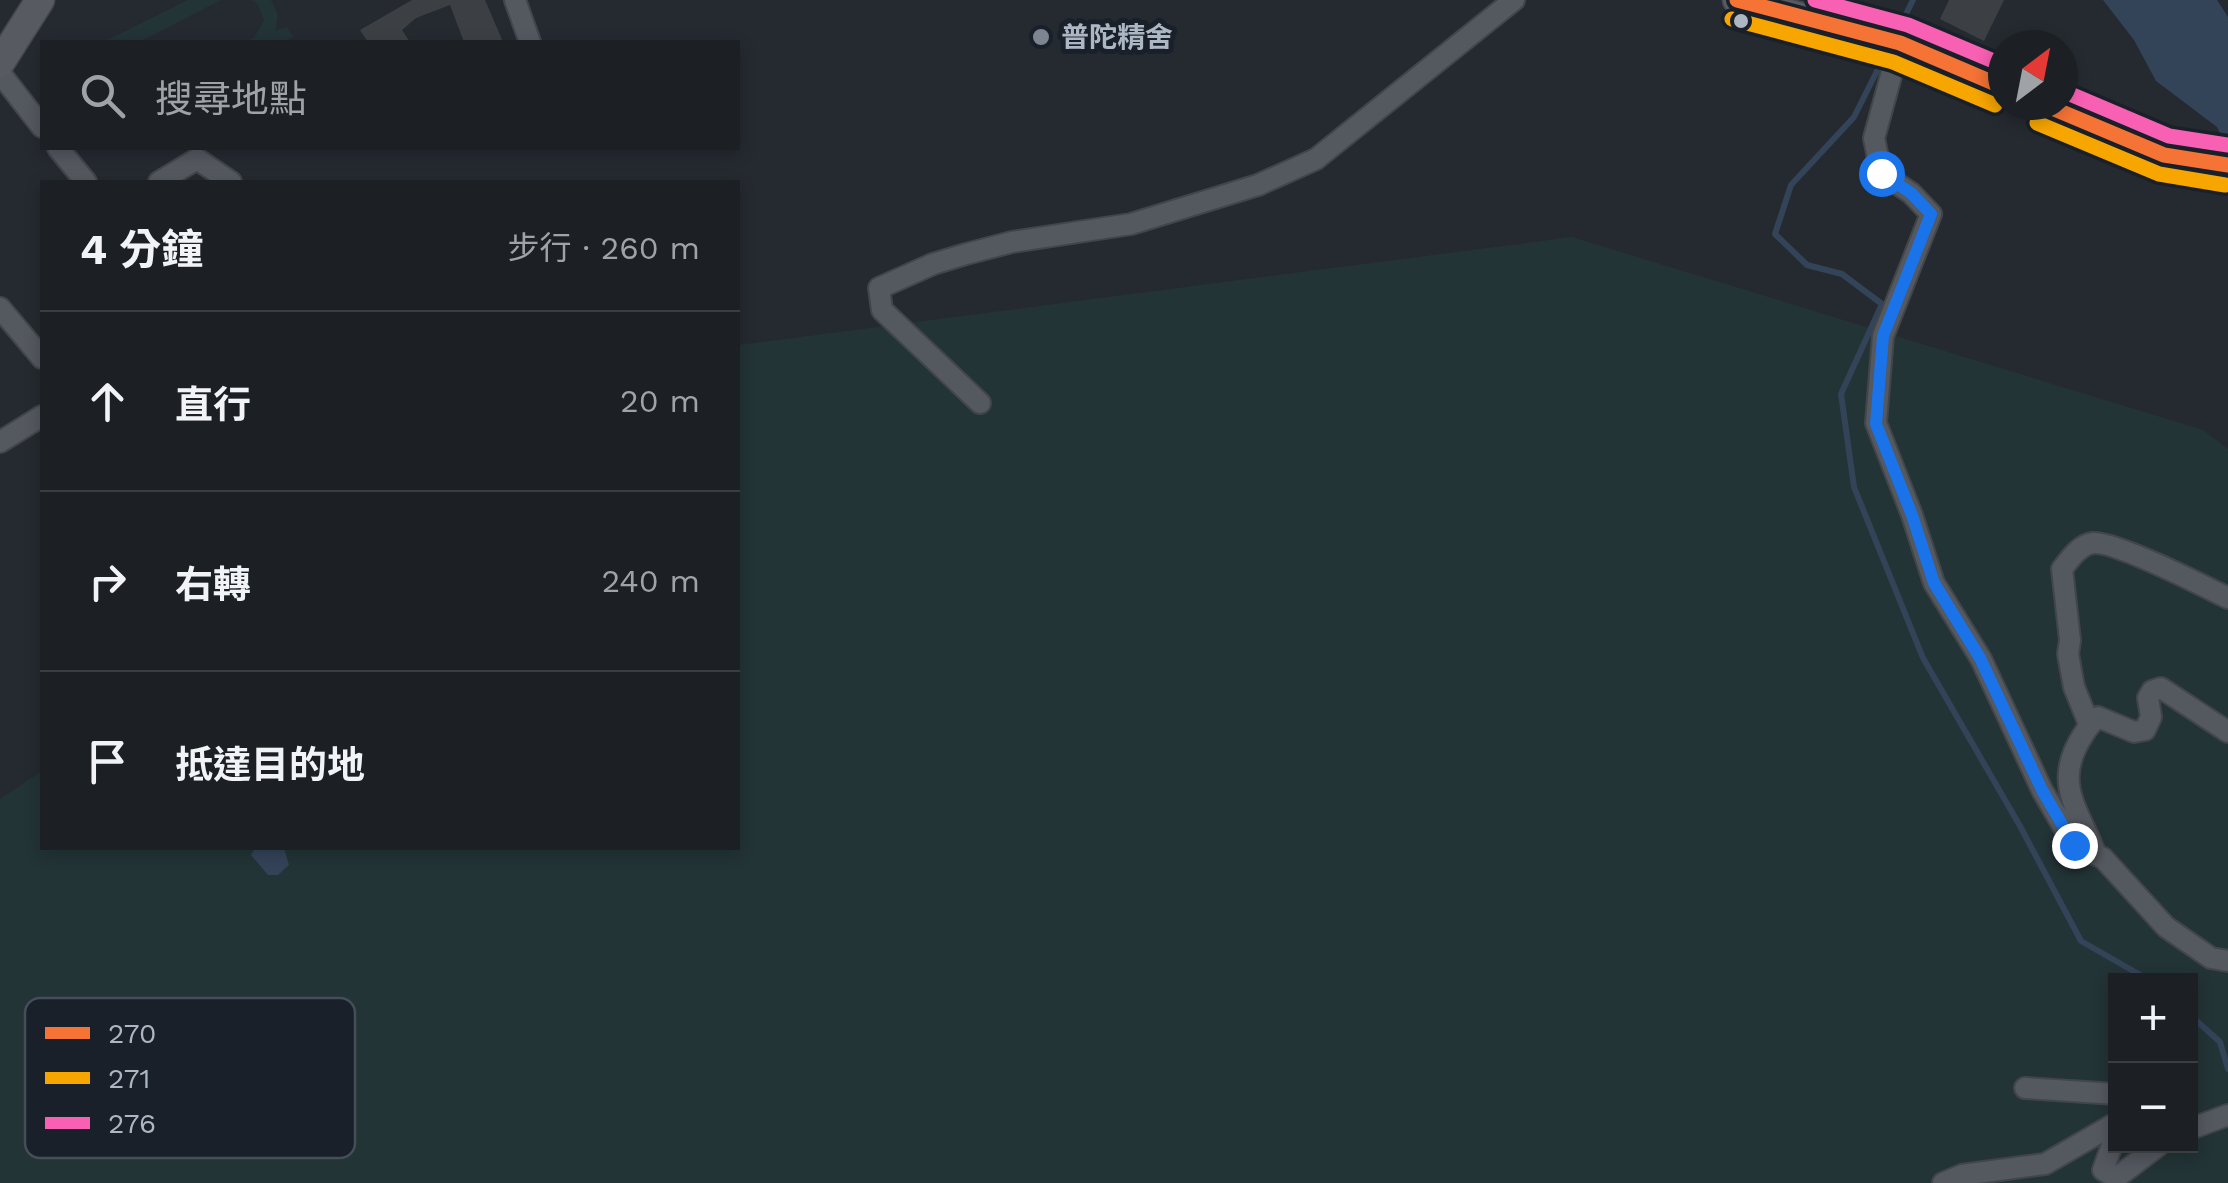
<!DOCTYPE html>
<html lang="zh-TW">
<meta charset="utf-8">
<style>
body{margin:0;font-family:"Work Sans","Noto Sans TC",sans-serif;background:#292d31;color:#f1f3f6}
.controls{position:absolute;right:30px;bottom:30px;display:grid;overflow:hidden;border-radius:0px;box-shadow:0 5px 15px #0003}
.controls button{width:90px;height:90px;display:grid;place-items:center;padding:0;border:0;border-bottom:2px solid #3a3e41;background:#1c2024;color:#f1f3f6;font:50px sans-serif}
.compass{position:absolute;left:1988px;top:30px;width:90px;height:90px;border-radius:50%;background:#1c2024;box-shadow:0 5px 15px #0003;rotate:32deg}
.stop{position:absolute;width:30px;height:30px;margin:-22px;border:8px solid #1a73e8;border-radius:50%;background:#fff}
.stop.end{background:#1a73e8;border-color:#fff;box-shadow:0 2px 10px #0008}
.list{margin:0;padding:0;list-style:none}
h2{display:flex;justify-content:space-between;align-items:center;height:130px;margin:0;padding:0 40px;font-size:42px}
h2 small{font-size:32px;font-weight:400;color:#a0a3a6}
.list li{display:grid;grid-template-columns:65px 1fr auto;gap:30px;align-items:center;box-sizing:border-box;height:180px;padding:0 40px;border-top:2px solid #3a3e41}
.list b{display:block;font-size:38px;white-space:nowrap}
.list em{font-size:32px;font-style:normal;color:#a0a3a6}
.icon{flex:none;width:55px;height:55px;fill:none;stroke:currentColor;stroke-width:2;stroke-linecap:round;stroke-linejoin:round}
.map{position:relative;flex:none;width:2228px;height:1183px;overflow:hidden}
.search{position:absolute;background:#1c2024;box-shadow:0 5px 15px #0003;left:40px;top:40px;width:700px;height:110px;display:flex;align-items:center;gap:25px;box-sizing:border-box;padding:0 35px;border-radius:0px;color:#a0a3a6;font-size:38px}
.panel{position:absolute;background:#1c2024;box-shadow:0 5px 15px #0003;left:40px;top:180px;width:700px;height:670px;border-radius:0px}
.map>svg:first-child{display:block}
.green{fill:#233436;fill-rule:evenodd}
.water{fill:#334358}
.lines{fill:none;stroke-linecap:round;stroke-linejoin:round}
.stream{stroke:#334358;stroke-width:6}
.building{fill:#3c4045}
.minor-casing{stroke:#42464b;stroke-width:24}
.major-casing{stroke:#42464d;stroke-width:31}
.minor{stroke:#54585f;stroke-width:20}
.major{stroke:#575b61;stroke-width:28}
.bus-1-casing{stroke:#19202a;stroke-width:22}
.bus-2-casing{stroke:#19202a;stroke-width:22}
.bus-3-casing{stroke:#19202a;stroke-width:22}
.bus-1{stroke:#f57335;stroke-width:15}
.bus-2{stroke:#f7a600;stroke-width:15}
.bus-3{stroke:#f860b3;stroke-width:15}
.route{stroke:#1a73e8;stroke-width:12}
.bus-dot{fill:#adb6c3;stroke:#19202a;stroke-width:4}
.poi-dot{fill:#7d8590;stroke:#19202a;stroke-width:4}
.labels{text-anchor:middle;stroke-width:10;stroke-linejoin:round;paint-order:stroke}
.poi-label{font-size:28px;font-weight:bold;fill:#adb6c3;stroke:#19202a;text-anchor:start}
.key{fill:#19202a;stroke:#454d58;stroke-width:2.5}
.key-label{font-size:28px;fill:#adb6c3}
</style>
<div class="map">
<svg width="2228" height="1183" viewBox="0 0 2228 1183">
<rect width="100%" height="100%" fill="#252a30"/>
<path class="green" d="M188 0H221L139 42H103Z
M251 0H271L278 15 275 31 287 27 293 37 283 42H246L254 38 264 20 257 3Z
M1572 237 2203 430 2228 449V1183H0V799L42 771V848H738V345ZM2116 980H2190V1146H2116Z"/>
<path class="water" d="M2103 0H2217L2228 17V149L2217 127 2156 81 2134 40Z
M255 848H284L289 865 278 875H268L251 855Z"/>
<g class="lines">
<path class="stream" d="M1895 36 1913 0
M1889 47 1854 117 1791 185 1775 234 1807 265 1842 274 1882 304 1841 394 1854 487 1923 658 2020 826 2081 941 2149 980
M2190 1015 2220 1042 2228 1069"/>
</g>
<path class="building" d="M412 0H485L503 42H464L450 5 416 18 402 30 410 42H368L360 30Z
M1949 0H2004L1984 41 1940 19Z"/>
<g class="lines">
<g class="minor-casing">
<path id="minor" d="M515 0 530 42
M1900 43 1874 138 1881 173 1911 193 1931 214 1883 336 1876 423 1912 515 1934 583 1981 659 2042 790 2074 845 2103 858 2166 927 2211 958 2228 961
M0 73 42 127
M58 148 86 182
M159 182 197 159 231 182
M0 308 42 358
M980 403 882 310 879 288 933 264 966 254 1012 242 1131 224 1258 185 1316 159 1514 0
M0 442 42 416
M2089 724 2074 687 2068 654 2070 640 2062 569C2070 559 2079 545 2093 543 2115 541 2204 586 2228 598
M2096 855C2078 808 2052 783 2083 735 2088 727 2091 723 2098 717L2134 732 2145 730 2151 717 2148 698 2152 691 2161 688 2228 732
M2025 1088 2116 1094
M2190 1129 2228 1115
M2116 1134 2103 1170 2116 1178 2158 1146
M1943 1183 1962 1175 2045 1164 2116 1123"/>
</g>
<g class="major-casing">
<path id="major" d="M1737 0 1900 43 2003 87
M0 63 40 0
M2045 105 2164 155 2228 165"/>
</g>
<use href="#minor" class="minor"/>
<use href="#major" class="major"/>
<g class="bus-1-casing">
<path id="bus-1" d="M1737 0 1900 43 2003 87
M2045 105 2164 155 2228 165"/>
</g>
<g class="bus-2-casing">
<path id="bus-2" d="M1732 19 1893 62 1995 105
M2037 123 2159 174 2225 185"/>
</g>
<g class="bus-3-casing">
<path id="bus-3" d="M1815 0 1908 25 2003 65
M2063 91 2169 136 2228 145"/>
</g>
<use href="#bus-1" class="bus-1"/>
<use href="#bus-2" class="bus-2"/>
<use href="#bus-3" class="bus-3"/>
</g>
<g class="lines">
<path class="route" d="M1881 173 1911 193 1931 214 1883 336 1876 424 1912 515 1934 583 1980 658 2042 790 2074 845"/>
</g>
<circle class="bus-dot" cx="1741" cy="21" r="9"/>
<circle class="poi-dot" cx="1041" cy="37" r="10"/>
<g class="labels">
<g class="poi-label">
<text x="1061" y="47">普陀精舍</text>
</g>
</g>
<rect x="25" y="998" width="330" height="160" rx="15" class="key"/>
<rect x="45" y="1027" width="45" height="12" fill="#f57335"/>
<rect x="45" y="1072" width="45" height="12" fill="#f7a600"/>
<rect x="45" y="1117" width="45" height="12" fill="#f860b3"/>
<g class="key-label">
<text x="108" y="1043">270</text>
<text x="108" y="1088">271</text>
<text x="108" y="1133">276</text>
</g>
</svg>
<div class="controls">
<button>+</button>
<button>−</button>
</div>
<svg class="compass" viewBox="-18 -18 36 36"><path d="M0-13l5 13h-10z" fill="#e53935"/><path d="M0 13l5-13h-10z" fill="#a0a3a6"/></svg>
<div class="stop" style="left:1881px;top:173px"></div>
<div class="stop end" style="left:2074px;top:845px"></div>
<div class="search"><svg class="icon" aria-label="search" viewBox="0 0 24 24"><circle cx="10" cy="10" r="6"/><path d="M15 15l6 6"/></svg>搜尋地點</div>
<section class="panel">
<h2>4 分鐘<small>步行 · 260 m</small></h2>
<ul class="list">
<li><svg class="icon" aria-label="ahead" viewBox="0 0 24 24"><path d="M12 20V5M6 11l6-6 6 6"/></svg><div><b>直行</b></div><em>20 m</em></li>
<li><svg class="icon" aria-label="right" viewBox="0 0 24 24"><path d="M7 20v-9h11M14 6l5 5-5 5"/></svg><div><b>右轉</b></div><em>240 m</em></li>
<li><svg class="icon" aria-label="arrive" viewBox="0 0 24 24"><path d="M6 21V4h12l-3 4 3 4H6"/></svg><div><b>抵達目的地</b></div></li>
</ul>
</section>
</div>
